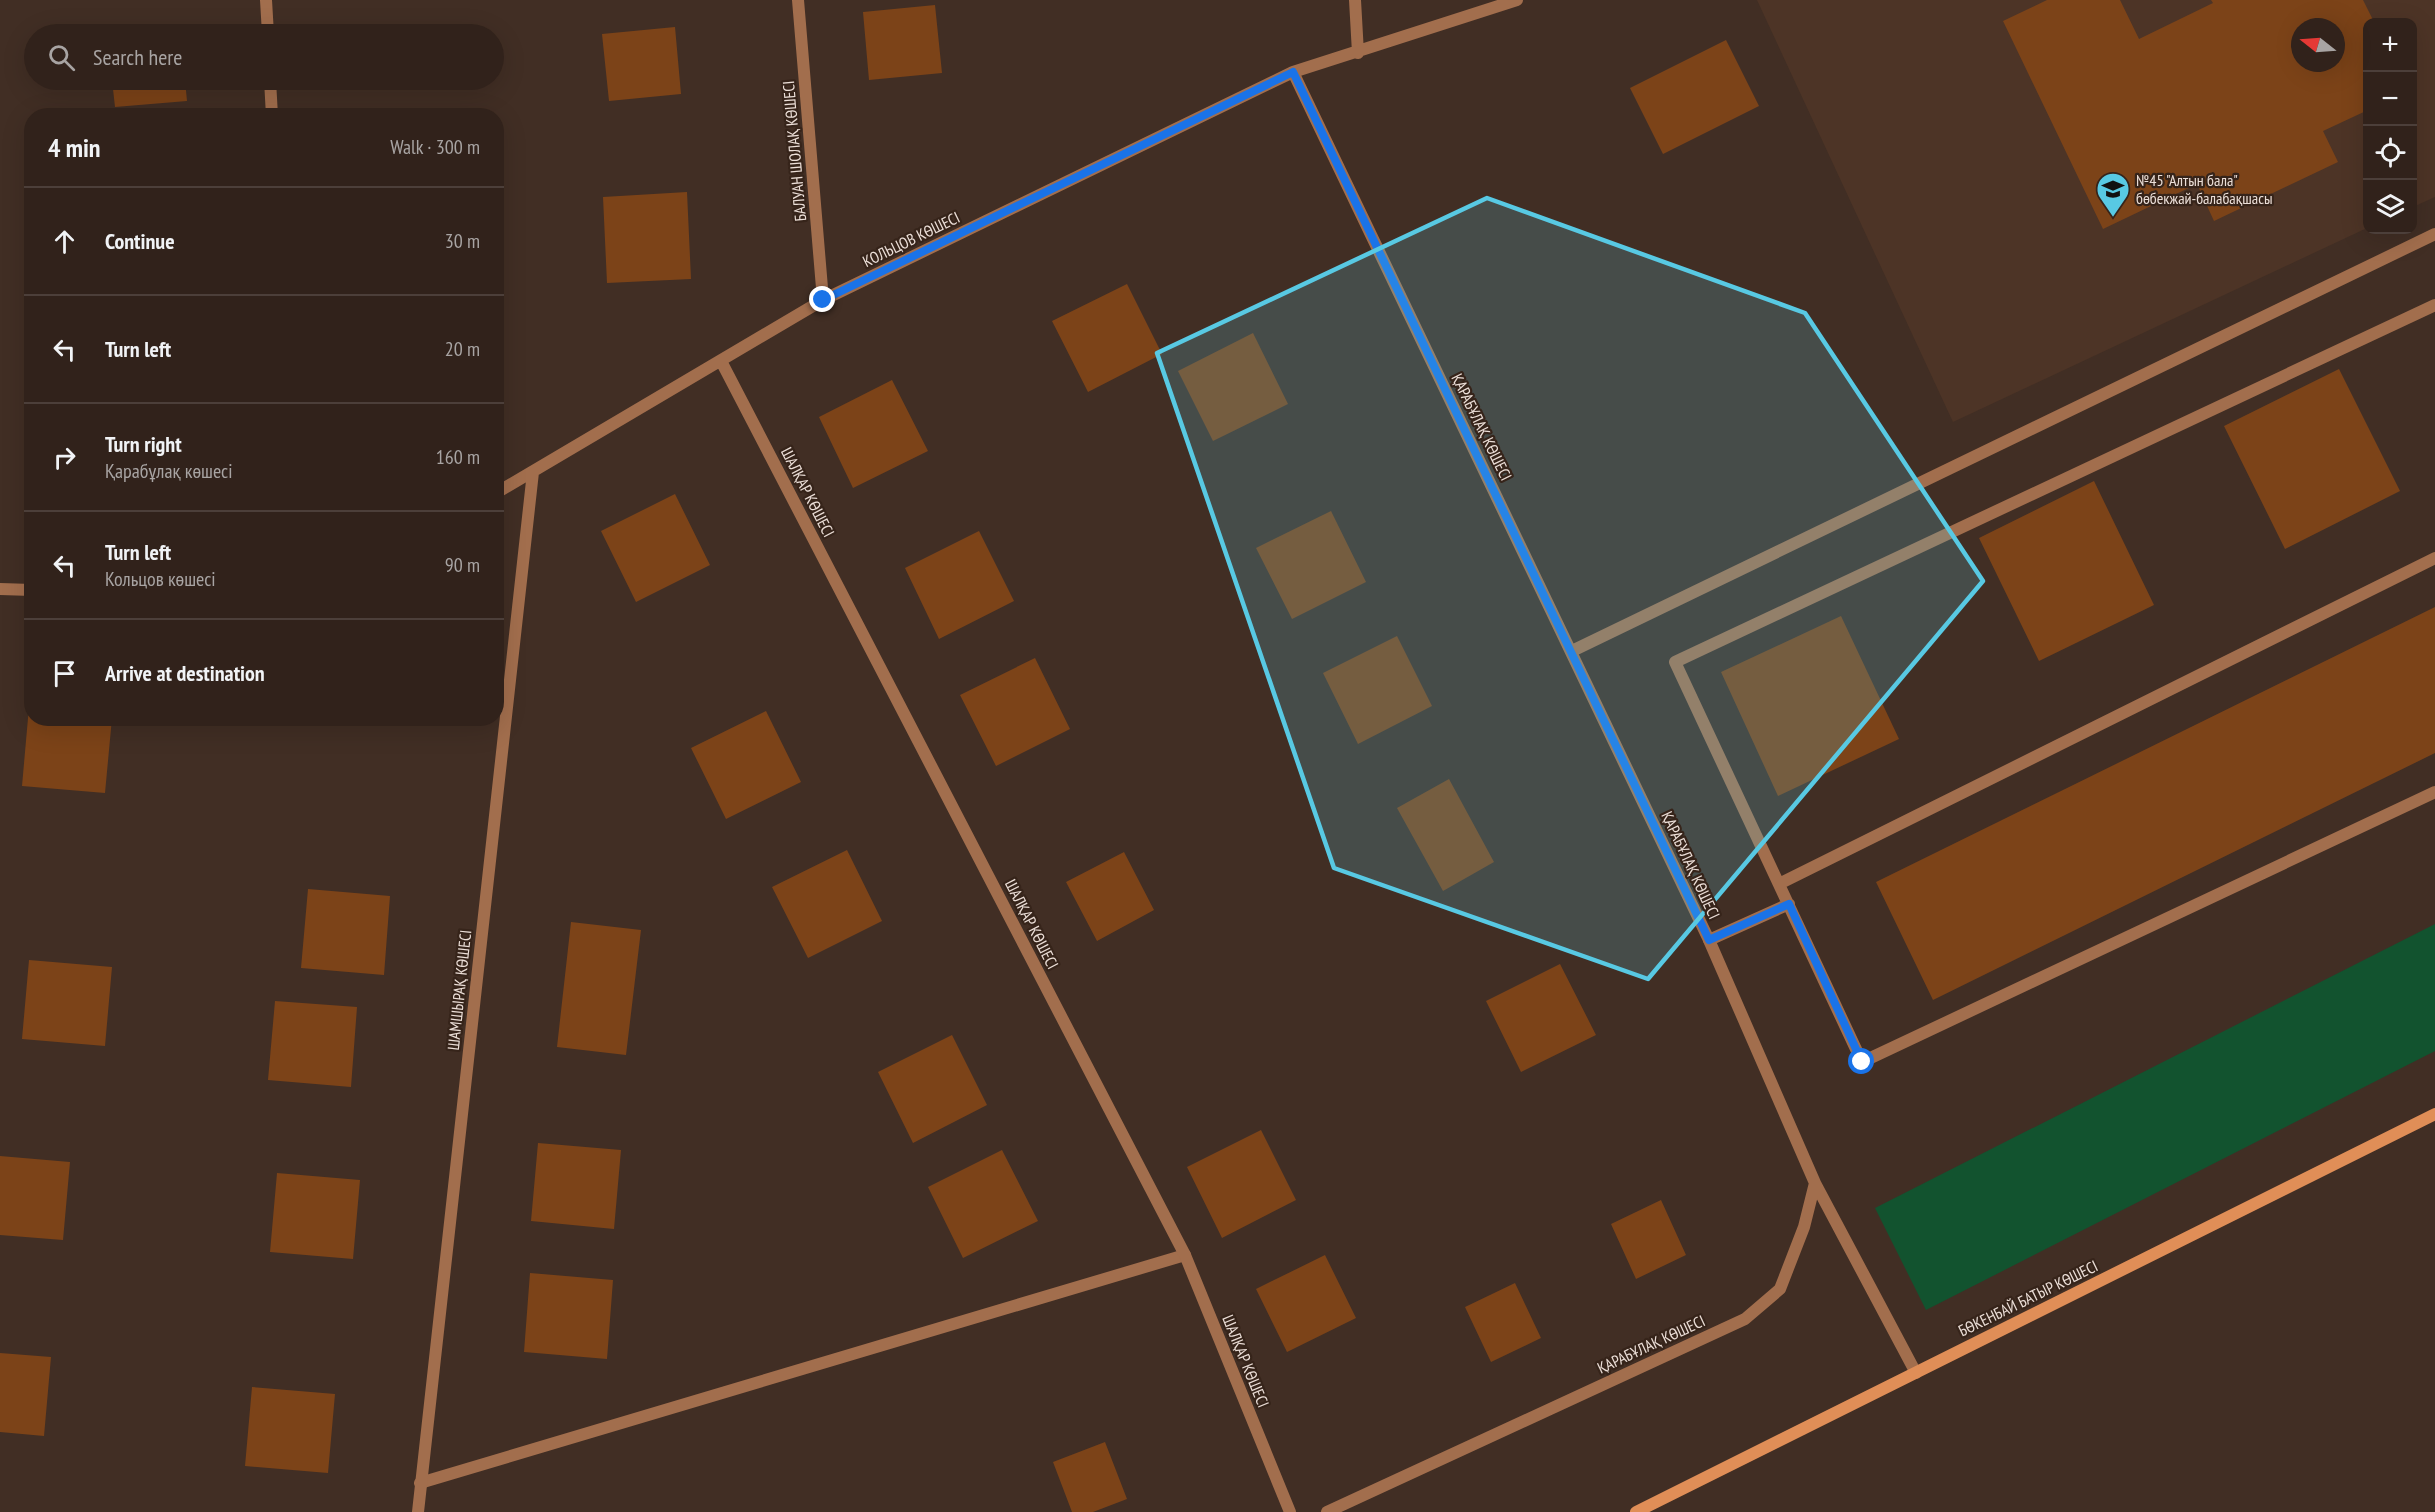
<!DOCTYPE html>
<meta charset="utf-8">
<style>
body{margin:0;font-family:"PT Sans Narrow",sans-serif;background:#392a24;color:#f1f3f6}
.controls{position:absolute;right:18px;top:18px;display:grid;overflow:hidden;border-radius:12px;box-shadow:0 6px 24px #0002}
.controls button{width:54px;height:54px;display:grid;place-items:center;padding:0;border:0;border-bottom:2px solid #4c3f3a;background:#31221b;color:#f1f3f6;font:30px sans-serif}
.compass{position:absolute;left:2291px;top:18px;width:54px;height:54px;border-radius:50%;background:#31221b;box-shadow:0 6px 24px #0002;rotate:287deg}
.stop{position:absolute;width:18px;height:18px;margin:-14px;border:4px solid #1a73e8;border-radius:50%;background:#fff}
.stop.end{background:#1a73e8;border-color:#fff;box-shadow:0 2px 6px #0008}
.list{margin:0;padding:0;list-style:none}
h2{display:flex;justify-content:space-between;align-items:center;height:78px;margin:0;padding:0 24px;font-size:26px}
h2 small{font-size:20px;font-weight:400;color:#a8a4a3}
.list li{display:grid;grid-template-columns:39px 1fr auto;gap:18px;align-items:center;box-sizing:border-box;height:108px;padding:0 24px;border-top:2px solid #4c3f3a}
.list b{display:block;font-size:22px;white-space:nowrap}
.list p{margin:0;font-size:20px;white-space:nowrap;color:#a8a4a3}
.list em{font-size:20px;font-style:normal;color:#a8a4a3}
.icon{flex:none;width:33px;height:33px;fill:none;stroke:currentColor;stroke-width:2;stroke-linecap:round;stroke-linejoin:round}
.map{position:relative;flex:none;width:2435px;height:1512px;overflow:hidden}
.search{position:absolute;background:#31221b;box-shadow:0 6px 24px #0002;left:24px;top:24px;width:480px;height:66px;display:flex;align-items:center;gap:15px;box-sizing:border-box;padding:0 21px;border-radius:33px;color:#a8a4a3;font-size:22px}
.panel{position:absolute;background:#31221b;box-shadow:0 6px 24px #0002;left:24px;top:108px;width:480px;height:618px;border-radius:24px}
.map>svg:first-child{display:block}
.built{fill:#4d3426;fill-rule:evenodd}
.green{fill:#12532f}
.building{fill:#7c4318;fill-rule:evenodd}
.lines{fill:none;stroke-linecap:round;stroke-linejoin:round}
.service{stroke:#a26e4d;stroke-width:12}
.minor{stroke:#a26e4d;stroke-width:12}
.secondary{stroke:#e08e57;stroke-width:12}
.route{stroke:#1a73e8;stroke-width:8}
.marked{fill:#58c9e3;fill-opacity:0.2;stroke:#58c9e3;stroke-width:4.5;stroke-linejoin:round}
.labels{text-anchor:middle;stroke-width:4.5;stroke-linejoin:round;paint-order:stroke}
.street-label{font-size:16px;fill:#ecdfd8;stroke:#36241a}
.poi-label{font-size:16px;fill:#ecdfd8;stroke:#36241a;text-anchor:start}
</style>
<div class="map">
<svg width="2435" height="1512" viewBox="0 0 2435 1512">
<rect width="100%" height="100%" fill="#412e24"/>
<path class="built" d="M1757 0H2435V197L2413 207 2412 22H2368L2367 228 1953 422ZM2300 27H2336V63H2300Z"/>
<path class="green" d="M2435 924V1051L1926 1310 1875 1208Z"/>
<path class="building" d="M2047 0H2120L2139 39 2213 3 2211 0H2363L2374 22H2368V110L2323 131 2338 162 2214 221 2197 184 2103 229 2003 21ZM2300 27H2336V63H2300Z
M935 5 942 73 869 80 863 12Z
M675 27 681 94 609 101 602 34Z
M1726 40 1759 106 1663 154 1630 88Z
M112 80H185L187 101 115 107Z
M416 109 417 116H371V114Z
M687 192 691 279 607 283 603 197Z
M1127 284 1162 354 1088 392 1052 321Z
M1253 333 1288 404 1213 441 1178 371Z
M2339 369 2400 491 2285 549 2224 426Z
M892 380 928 451 853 488 819 417Z
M2094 481 2154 605 2039 661 1979 538Z
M675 494 710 565 636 602 601 531Z
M1331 511 1366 582 1292 619 1256 548Z
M979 531 1014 601 939 639 905 568Z
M2435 607V753L1933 1000 1876 882Z
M1841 616 1899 739 1778 796 1721 672Z
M1397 636 1432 706 1358 744 1323 673Z
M1035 658 1070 729 996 766 960 695Z
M29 707 32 708V718H112L105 793 22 786Z
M766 711 801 782 726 819 691 748Z
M1449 779 1494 862 1443 891 1397 808Z
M847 850 882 921 808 958 772 887Z
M1124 852 1154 910 1097 941 1066 882Z
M308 889 390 896 384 975 301 968Z
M571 922 641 930 626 1055 557 1047Z
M29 960 112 967 105 1046 22 1039Z
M1560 964 1596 1035 1521 1072 1486 1001Z
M275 1001 357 1007 351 1087 268 1080Z
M952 1035 987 1105 913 1143 878 1072Z
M1261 1130 1296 1200 1222 1238 1187 1167Z
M538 1143 621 1150 614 1229 531 1221Z
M1002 1150 1038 1221 963 1258 928 1187Z
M0 1156 70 1162 63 1240 0 1235Z
M277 1173 360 1180 353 1259 270 1252Z
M1661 1200 1686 1255 1636 1279 1611 1224Z
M1325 1255 1356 1318 1287 1352 1256 1289Z
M530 1273 613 1280 607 1359 524 1352Z
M1515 1283 1541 1338 1491 1362 1465 1307Z
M0 1353 51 1357 44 1436 0 1432Z
M252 1387 335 1394 328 1473 245 1466Z
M1105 1442 1127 1499 1093 1512H1072L1053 1462Z"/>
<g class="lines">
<path class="service" d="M2435 305 1675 662 1862 1062 2435 792
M1572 651 2435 234
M1779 884 2435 558
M1709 940 1789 904
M420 1483 1185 1255"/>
<path class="minor" d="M266 0 268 34
M798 0 823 300
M1355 0 1358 53
M1293 72 1709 940 1815 1183 1804 1227 1780 1289 1745 1319 1327 1512
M270 80 272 116
M721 361 1185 1255 1290 1512
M496 493 823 300 1293 72 1517 0
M0 589 32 590
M1815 1183 1916 1373
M418 1512 533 472"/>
<path class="secondary" d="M1636 1512 2435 1114"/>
</g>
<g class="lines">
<path class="route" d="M823 300 1293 72 1709 940 1789 904 1862 1062"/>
</g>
<path class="marked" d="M1487 198 1805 313 1983 581 1648 979 1334 868 1157 353Z"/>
<defs>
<g id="school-pin" transform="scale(1.725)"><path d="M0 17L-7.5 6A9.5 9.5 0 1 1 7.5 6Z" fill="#58c9e3" stroke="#36241a"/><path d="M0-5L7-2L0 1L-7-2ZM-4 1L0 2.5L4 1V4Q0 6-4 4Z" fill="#111"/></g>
</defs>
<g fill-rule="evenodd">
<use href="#school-pin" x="2113" y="189"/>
</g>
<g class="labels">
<g class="street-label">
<text transform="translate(794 151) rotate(-95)" y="6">БАЛУАН ШОЛАҚ КӨШЕСІ</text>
<text transform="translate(911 239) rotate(-26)" y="6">КОЛЬЦОВ КӨШЕСІ</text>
<text transform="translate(1482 427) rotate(64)" y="6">ҚАРАБҰЛАҚ КӨШЕСІ</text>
<text transform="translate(808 492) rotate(63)" y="6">ШАЛҚАР КӨШЕСІ</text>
<text transform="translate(1691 865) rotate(65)" y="6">ҚАРАБҰЛАҚ КӨШЕСІ</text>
<text transform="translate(1032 924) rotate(63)" y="6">ШАЛҚАР КӨШЕСІ</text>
<text transform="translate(459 990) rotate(-84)" y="6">ШАМШЫРАҚ КӨШЕСІ</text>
<text transform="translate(2028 1298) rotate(-26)" y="6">БӨКЕНБАЙ БАТЫР КӨШЕСІ</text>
<text transform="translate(1651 1344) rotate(-25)" y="6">ҚАРАБҰЛАҚ КӨШЕСІ</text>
<text transform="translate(1246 1361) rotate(68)" y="6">ШАЛҚАР КӨШЕСІ</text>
</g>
<g class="poi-label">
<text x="2136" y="186">№45 "Алтын бала"<tspan x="2136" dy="18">бөбекжай-балабақшасы</tspan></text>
</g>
</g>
</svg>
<div class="controls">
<button>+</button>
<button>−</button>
<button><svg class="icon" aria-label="locate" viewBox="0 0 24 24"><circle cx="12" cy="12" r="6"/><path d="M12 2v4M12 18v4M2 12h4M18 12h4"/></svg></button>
<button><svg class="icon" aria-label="layers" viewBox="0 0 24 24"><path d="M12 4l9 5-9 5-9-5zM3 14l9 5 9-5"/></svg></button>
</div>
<svg class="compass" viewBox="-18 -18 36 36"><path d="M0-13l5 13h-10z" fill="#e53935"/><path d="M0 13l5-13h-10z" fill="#a8a4a3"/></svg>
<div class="stop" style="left:1862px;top:1062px"></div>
<div class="stop end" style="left:823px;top:300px"></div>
<div class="search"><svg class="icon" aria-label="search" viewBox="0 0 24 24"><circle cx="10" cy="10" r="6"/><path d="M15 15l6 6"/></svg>Search here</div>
<section class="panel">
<h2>4 min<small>Walk · 300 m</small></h2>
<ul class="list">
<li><svg class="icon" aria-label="ahead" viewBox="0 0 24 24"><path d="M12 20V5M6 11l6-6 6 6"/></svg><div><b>Continue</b></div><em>30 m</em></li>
<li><svg class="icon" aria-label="left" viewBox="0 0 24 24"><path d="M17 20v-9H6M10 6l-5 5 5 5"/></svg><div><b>Turn left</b></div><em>20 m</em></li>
<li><svg class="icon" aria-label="right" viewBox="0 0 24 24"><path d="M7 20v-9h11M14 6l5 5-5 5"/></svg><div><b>Turn right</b><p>Қарабұлақ көшесі</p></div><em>160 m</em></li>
<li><svg class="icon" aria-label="left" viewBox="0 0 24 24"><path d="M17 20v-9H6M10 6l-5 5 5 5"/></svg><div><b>Turn left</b><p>Кольцов көшесі</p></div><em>90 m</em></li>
<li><svg class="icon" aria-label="arrive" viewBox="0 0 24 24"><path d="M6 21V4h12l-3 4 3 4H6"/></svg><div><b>Arrive at destination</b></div></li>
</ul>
</section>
</div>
